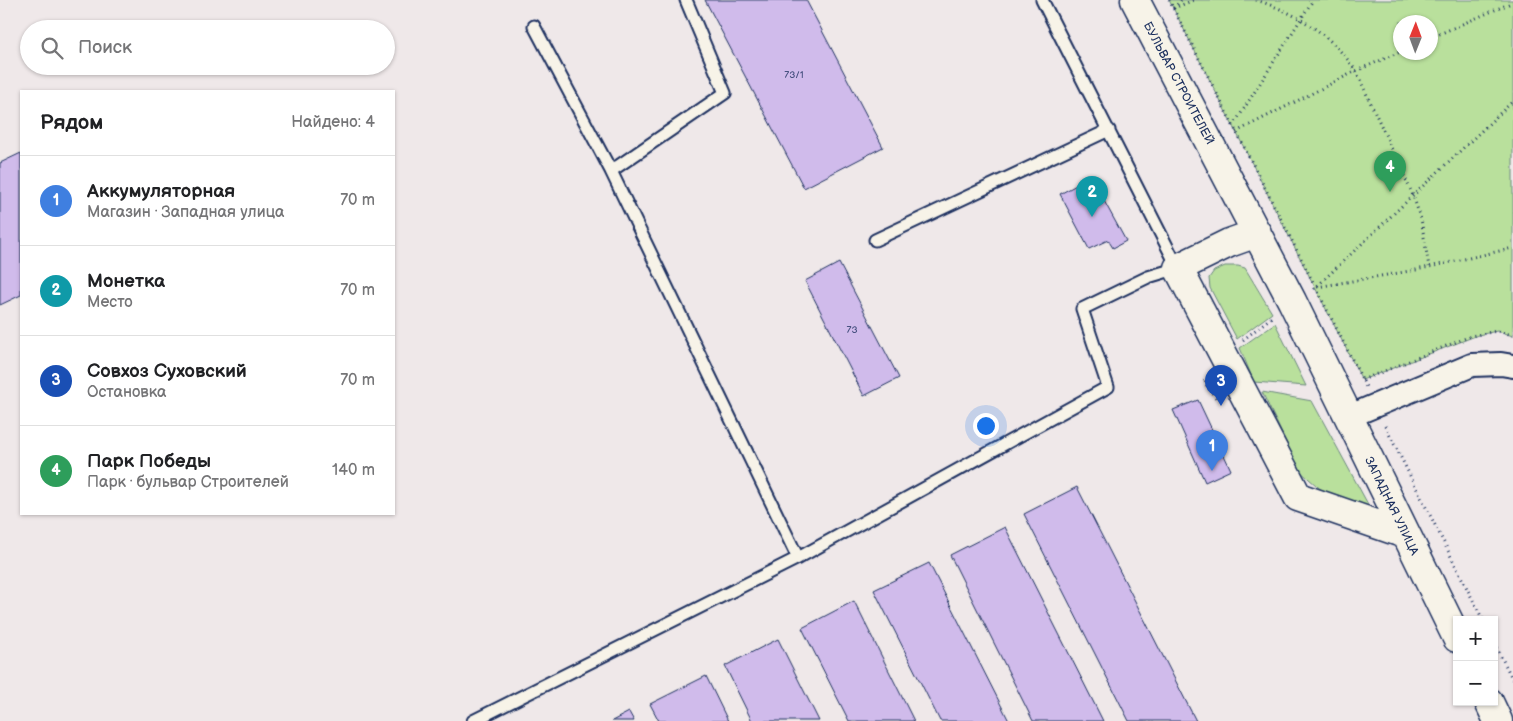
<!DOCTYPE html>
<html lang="ru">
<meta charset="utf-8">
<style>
body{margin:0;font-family:"Balsamiq Sans",sans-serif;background:#f6f6f6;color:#202124}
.controls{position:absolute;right:15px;bottom:15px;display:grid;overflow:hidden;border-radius:0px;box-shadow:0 1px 4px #0004}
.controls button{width:45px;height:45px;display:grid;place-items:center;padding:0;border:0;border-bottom:1px solid #e0e0e0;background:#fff;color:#202124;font:25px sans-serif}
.compass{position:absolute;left:1393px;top:15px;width:45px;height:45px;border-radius:50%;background:#fff;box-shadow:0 1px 4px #0004;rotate:1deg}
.you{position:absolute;left:985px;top:425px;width:18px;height:18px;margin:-12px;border:4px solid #fff;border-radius:50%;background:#1a73e8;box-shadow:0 0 0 8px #1a73e833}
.badge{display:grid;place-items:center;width:32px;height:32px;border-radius:50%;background:#c8321e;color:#fff;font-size:16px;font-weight:700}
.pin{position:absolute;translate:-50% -41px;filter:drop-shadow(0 1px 2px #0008)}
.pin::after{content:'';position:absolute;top:26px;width:18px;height:15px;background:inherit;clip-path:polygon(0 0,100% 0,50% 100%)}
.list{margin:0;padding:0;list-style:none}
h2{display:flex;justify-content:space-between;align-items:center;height:65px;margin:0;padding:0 20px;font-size:21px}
h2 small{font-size:16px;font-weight:400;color:#757577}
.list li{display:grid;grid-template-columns:32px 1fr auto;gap:15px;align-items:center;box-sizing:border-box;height:90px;padding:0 20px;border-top:1px solid #e0e0e0}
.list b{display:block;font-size:19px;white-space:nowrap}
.list p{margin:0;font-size:16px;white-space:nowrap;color:#757577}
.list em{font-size:16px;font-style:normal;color:#757577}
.icon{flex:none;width:28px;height:28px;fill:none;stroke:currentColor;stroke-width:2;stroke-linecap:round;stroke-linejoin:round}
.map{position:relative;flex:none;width:1513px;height:721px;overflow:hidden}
.search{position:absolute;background:#fff;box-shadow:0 1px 4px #0004;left:20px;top:20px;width:375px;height:55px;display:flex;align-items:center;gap:12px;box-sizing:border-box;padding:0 18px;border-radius:28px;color:#757577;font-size:19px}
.panel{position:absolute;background:#fff;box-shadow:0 1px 4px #0004;left:20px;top:90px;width:375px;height:425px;border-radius:0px}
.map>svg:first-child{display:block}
.green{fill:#b9e09c;stroke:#6a887d;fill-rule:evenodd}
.building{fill:#d0bbeb;stroke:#1b2f5e}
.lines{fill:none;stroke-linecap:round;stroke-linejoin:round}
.service-casing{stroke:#1b2f5e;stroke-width:15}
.minor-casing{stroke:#1b2f5e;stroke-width:26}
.secondary-casing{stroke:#1b2f5e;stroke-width:31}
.path{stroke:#1b2f5e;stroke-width:3;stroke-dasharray:1 4;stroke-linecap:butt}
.service{stroke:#f7f3e8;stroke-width:11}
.minor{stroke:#f7f3e8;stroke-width:22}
.secondary{stroke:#f7f3e8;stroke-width:28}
.labels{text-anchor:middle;stroke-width:4.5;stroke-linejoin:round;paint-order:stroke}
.number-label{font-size:10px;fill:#485281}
.street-label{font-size:12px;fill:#1b2f5e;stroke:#f7f3e8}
</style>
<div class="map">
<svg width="1513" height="721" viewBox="0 0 1513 721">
<rect width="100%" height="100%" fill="#efe8e9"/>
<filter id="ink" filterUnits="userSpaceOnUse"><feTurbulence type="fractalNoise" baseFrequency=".02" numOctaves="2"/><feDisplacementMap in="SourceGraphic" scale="10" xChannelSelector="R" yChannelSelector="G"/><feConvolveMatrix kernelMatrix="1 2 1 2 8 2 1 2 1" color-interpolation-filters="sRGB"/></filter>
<g filter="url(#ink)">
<path class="green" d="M1169 0H1513V336L1497 331 1478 335 1362 380ZM1430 22V52H1400V22Z
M1225 266H1238L1245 268 1272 313 1237 339 1210 288 1209 278 1214 271Z
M1275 323 1306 386 1254 382 1240 348Z
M1262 392 1312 401 1370 508 1325 493 1300 471Z"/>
<path class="building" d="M705 0H806L883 147 804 188Z
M21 153V295L0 305V163Z
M1091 177 1126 241 1113 248 1108 240 1089 249 1060 194Z
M839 263 899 378 864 396 805 281Z
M1198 400 1231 470 1205 482 1173 410Z
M1077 487 1196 721H1129L1024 514Z
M1005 527 1103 721H1033L950 555Z
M929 563 1009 721H940L874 590Z
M854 601 914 721H849L802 628Z
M778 639 819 721H752L725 666Z
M706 676 728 721H659L650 704Z
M629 712 634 721H612Z"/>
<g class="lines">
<g class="service-casing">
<path id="service" d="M686 0 725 93 611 171 798 558
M534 26 611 171
M875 240 1109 130
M473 721 798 558 1108 387 1082 309 1148 277 1178 268 1042 0"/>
</g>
<g class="minor-casing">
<path id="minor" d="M1348 417 1472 365 1501 364 1513 366"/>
</g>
<g class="secondary-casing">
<path id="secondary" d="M1135 0 1292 301 1457 638
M1257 233 1229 243 1178 268 1298 497 1405 534
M1489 702 1498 721"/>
</g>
<path class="path" d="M1169 0 1314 284
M1181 0 1174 8 1194 0
M1256 0C1297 13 1331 34 1356 71L1412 193 1421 219 1429 267
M1430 38 1511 3
M1233 126 1313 0
M1236 132 1356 71 1400 52
M1317 287 1416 270 1513 248
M1314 289 1513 101
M1318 292 1366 387
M1243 340 1273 316
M1208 377 1204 382 1216 398
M1362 380 1471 336 1497 331 1513 335
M1385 426 1483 620
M1494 643 1513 680"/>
<use href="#service" class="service"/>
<use href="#minor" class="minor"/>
<use href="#secondary" class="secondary"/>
</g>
</g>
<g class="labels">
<g class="number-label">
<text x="794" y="78">73/1</text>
<text x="852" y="333">73</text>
</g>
<g class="street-label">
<text transform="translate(1179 83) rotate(62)" y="4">БУЛЬВАР СТРОИТЕЛЕЙ</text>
<text transform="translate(1392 506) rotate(64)" y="4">ЗАПАДНАЯ УЛИЦА</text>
</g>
</g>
</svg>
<div class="controls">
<button>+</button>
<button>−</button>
</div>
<svg class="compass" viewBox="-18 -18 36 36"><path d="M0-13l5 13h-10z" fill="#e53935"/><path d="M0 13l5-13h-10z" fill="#757577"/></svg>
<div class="you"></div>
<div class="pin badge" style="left:1212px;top:471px;background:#3f7fe0">1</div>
<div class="pin badge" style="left:1092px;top:217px;background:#0f9aa8">2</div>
<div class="pin badge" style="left:1221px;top:406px;background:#1a4fb4">3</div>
<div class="pin badge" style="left:1390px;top:192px;background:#2e9e5b">4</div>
<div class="search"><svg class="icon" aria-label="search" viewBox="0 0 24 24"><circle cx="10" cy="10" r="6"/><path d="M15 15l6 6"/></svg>Поиск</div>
<section class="panel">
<h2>Рядом<small>Найдено: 4</small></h2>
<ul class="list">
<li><span class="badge" style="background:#3f7fe0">1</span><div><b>Аккумуляторная</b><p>Магазин · Западная улица</p></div><em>70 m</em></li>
<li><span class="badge" style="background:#0f9aa8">2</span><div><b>Монетка</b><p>Место</p></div><em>70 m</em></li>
<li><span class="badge" style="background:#1a4fb4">3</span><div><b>Совхоз Суховский</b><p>Остановка</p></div><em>70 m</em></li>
<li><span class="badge" style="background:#2e9e5b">4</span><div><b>Парк Победы</b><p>Парк · бульвар Строителей</p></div><em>140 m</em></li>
</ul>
</section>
</div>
